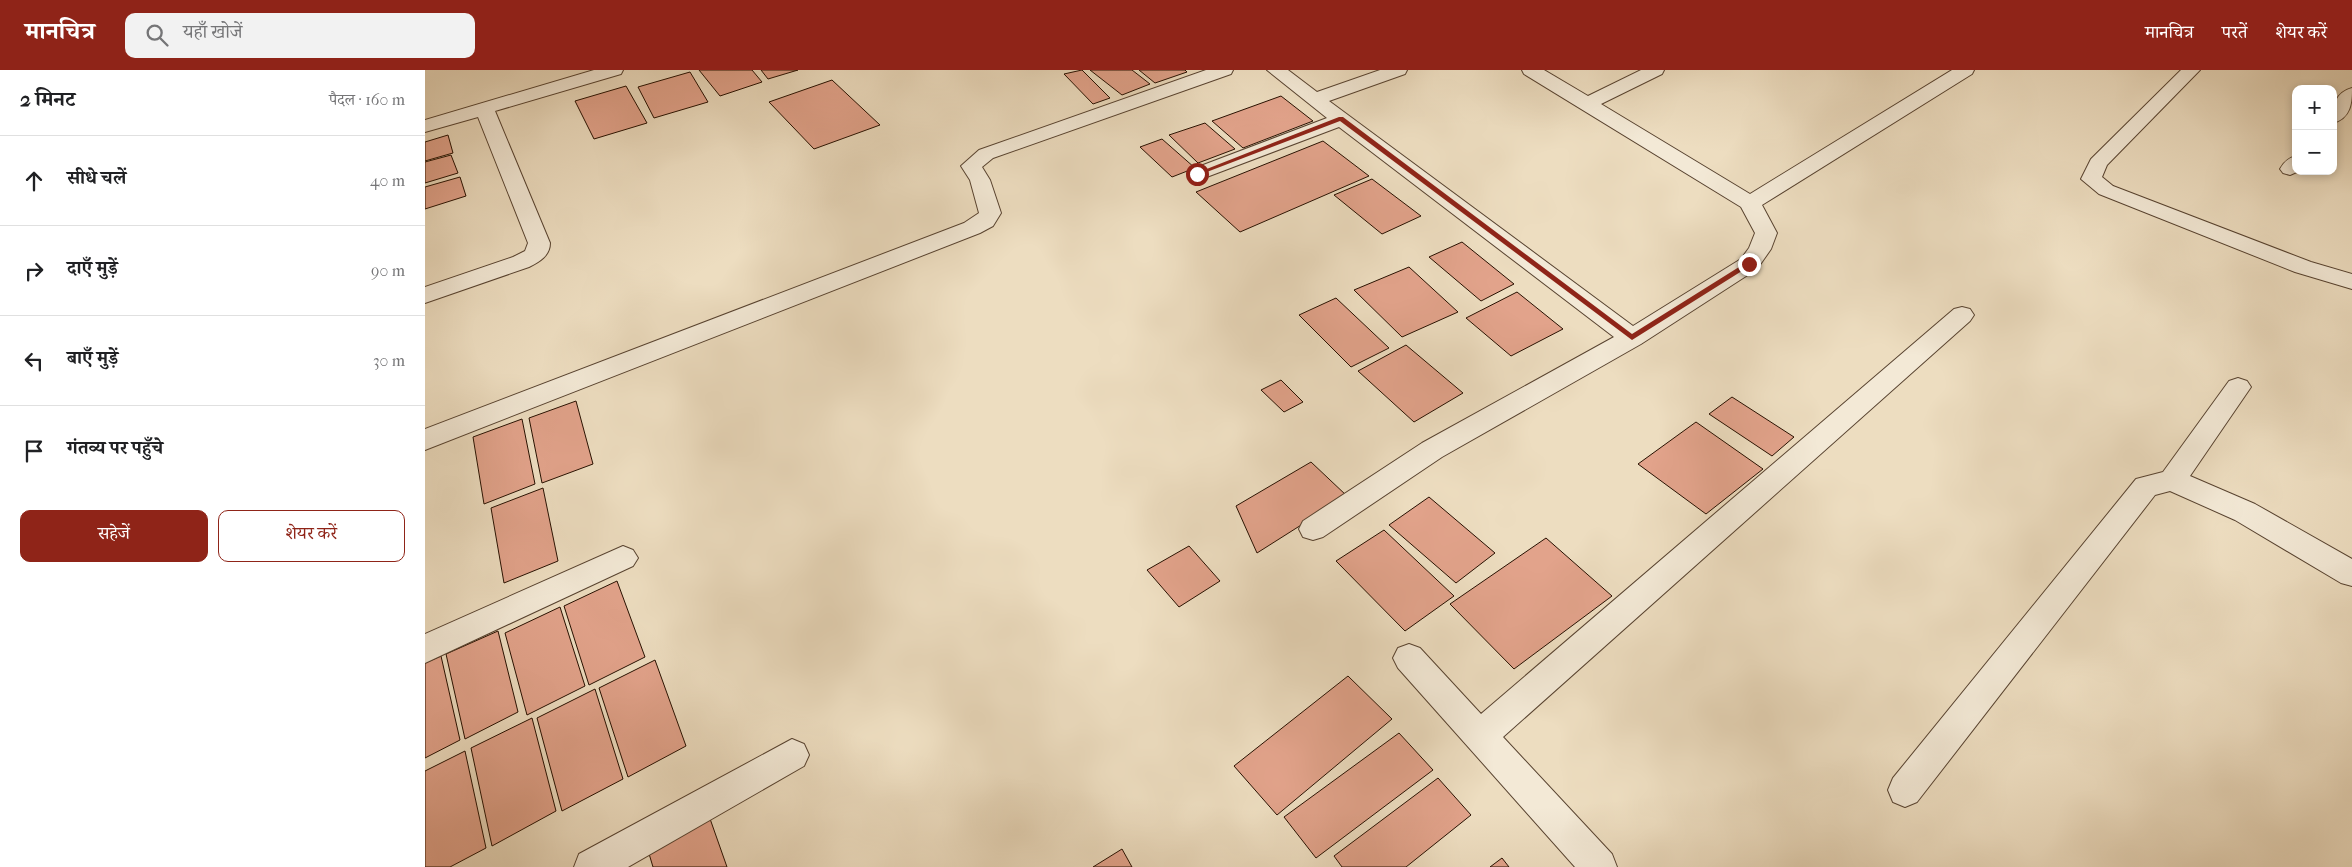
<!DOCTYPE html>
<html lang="hi">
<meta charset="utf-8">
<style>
body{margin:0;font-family:"IM FELL French Canon","Noto Serif Devanagari",serif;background:#f2f2f2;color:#202124}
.controls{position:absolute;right:15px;top:15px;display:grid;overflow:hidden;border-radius:10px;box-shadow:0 2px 8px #0003}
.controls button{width:45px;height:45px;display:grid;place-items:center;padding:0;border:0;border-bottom:1px solid #e0e0e0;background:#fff;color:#202124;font:25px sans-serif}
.stop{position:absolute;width:15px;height:15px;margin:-11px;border:4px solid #8f2418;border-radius:50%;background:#fff}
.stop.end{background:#8f2418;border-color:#fff;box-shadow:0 1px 5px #0008}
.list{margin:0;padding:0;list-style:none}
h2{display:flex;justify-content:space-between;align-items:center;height:65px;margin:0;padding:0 20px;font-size:21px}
h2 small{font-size:16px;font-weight:400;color:#757577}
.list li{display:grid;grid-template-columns:32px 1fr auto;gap:15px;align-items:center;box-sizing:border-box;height:90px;padding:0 20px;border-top:1px solid #e0e0e0}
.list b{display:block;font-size:19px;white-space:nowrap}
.list em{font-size:16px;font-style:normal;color:#757577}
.actions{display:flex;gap:10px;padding:15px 20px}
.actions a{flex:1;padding:11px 0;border:1px solid #8f2418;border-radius:10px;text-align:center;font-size:18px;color:#8f2418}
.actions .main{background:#8f2418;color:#fff}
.icon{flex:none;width:28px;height:28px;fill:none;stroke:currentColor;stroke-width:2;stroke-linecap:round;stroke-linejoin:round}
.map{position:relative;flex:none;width:1927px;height:797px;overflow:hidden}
header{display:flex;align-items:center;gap:30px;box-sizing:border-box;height:70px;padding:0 25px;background:#8f2418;color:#fff}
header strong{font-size:24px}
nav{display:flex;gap:28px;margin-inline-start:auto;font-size:18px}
.search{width:350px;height:45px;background:#f2f2f2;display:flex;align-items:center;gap:12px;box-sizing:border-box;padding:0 18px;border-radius:10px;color:#757577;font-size:19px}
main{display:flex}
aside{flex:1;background:#fff}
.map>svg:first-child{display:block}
.building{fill:#e2a38b;stroke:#271000}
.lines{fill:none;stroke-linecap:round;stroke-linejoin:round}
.street-casing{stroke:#584330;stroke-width:2}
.street{fill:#f3e9d6;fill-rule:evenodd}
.route{fill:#8f2418}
</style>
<header>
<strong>मानचित्र</strong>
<div class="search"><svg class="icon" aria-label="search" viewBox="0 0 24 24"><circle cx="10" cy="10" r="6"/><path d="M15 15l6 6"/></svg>यहाँ खोजें</div>
<nav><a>मानचित्र</a><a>परतें</a><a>शेयर करें</a></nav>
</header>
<main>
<aside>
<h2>2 मिनट<small>पैदल · 160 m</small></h2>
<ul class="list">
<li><svg class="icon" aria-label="ahead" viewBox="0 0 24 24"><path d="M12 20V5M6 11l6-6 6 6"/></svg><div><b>सीधे चलें</b></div><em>40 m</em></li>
<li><svg class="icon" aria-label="right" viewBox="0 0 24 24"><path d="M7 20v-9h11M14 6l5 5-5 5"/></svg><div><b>दाएँ मुड़ें</b></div><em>90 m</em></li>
<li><svg class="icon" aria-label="left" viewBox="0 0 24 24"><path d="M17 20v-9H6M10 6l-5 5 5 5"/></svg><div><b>बाएँ मुड़ें</b></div><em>30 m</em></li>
<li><svg class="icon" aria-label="arrive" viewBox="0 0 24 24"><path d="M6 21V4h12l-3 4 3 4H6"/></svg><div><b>गंतव्य पर पहुँचे</b></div></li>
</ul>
<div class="actions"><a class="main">सहेजें</a><a>शेयर करें</a></div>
</aside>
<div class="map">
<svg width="1927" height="797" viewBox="0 0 1927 797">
<rect width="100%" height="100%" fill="#edddc0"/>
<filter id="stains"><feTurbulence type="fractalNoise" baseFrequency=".004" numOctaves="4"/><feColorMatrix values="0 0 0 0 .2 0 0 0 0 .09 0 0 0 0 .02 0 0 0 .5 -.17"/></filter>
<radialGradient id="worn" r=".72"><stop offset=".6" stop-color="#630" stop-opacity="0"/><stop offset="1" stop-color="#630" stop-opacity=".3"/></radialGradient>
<path class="building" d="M274 0H327L337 12 295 26Z
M336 0H373L343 9Z
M657 0 685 28 668 34 639 4Z
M665 0H707L725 14 697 25Z
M714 0H760L762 2 730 13Z
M265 2 283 32 229 48 213 17Z
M407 10 455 55 389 79 344 32Z
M201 16 222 53 169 69 150 31Z
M856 26 888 51 818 78 787 51Z
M780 53 810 79 773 93 744 65Z
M23 65 28 83 0 91V72Z
M737 69 770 98 747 107 715 77Z
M898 71 944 106 815 162 771 122Z
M26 85 33 103 0 113V92Z
M35 107 41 126 0 139V117Z
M947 109 996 146 957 164 909 125Z
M1037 172 1089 214 1056 231 1004 187Z
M984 197 1033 242 977 267 929 220Z
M1092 222 1138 259 1086 286 1041 248Z
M911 228 964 278 926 297 874 245Z
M981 275 1038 323 989 352 933 301Z
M856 310 878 332 859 342 836 320Z
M1307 327 1369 367 1347 386 1284 344Z
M151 331 168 394 117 413 104 348Z
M97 349 110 414 59 434 48 367Z
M1271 352 1338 399 1281 444 1213 394Z
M886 392 922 426 832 483 811 436Z
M118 418 133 491 79 513 66 438Z
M1004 427 1070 483 1031 513 964 455Z
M959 460 1029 526 980 561 911 491Z
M1121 468 1187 526 1089 599 1025 534Z
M764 476 795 511 754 537 722 500Z
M192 511 220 587 164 615 139 536Z
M135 537 160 616 102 645 80 563Z
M73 561 93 642 40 669 21 584Z
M16 586 35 670 0 688V593Z
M230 590 261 676 203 707 174 618Z
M923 606 967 649 852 745 809 696Z
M170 619 198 709 137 741 112 648Z
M107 648 131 741 67 776 46 678Z
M974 663 1008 700 891 788 859 747Z
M40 681 61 778 25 797H0V701Z
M1013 708 1046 745 981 797H917L909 786Z
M283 743 302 797H228L222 777Z
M697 779 707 797H668Z
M1077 788 1084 797H1065Z"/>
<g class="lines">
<g class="street-casing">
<path id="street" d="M169 0H198L196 4 70 41 125 173C125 186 114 192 104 197L0 233V217L88 187 100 181 103 173 53 47 0 62V50Z
M781 0H808L806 4 568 88 557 97 565 110 576 143 568 156 555 163 0 380V359L539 153 554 143 545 110 536 96 554 80Z
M842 0H863L892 22 955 0H982L980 4 904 31 1208 256 1316 189 1324 178 1330 163 1316 137 1099 4 1097 0H1119L1163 26 1216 0H1239L1237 4 1176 34 1325 124 1527 0H1549L1547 4 1337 135 1352 163 1346 179 1332 199 1216 274 1017 387 898 467 888 470 878 467 874 459 878 451 997 373 1189 267 914 57 779 108 772 110 765 108 762 104 765 100 902 48Z
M1756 0H1775L1682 95 1677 107 1688 116 1886 192 1927 204V219L1870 202 1674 124 1656 109 1666 89Z
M1927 18C1927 33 1926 48 1908 53 1908 37 1909 23 1927 18Z
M1871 86V101H1874L1865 105 1858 103 1855 99C1859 92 1863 88 1871 86Z
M1537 237 1545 239 1549 245 1545 251 1078 667 1187 784 1192 797H1150L973 598 968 588 973 578 984 574 995 578 1056 644 1529 239Z
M1813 308 1822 311 1826 317 1765 406 1830 434 1927 489V516L1916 513 1810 450 1745 421 1730 425 1492 732 1480 737 1468 732 1463 720 1468 708 1711 409 1738 402 1804 311Z
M198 476 208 480 213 488 208 496 0 593V564Z
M367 669 379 674 384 685 379 696 203 797H149L154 784Z"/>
</g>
<use href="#street" class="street"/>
</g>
<path class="route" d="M914 47H918L1207 264 1322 192 1328 194 1207 270 915 51 774 105 769 104Z"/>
<rect width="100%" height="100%" filter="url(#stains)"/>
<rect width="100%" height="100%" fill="url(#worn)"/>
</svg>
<div class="controls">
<button>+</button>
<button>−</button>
</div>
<div class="stop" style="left:772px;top:104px"></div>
<div class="stop end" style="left:1324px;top:194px"></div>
</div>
</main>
